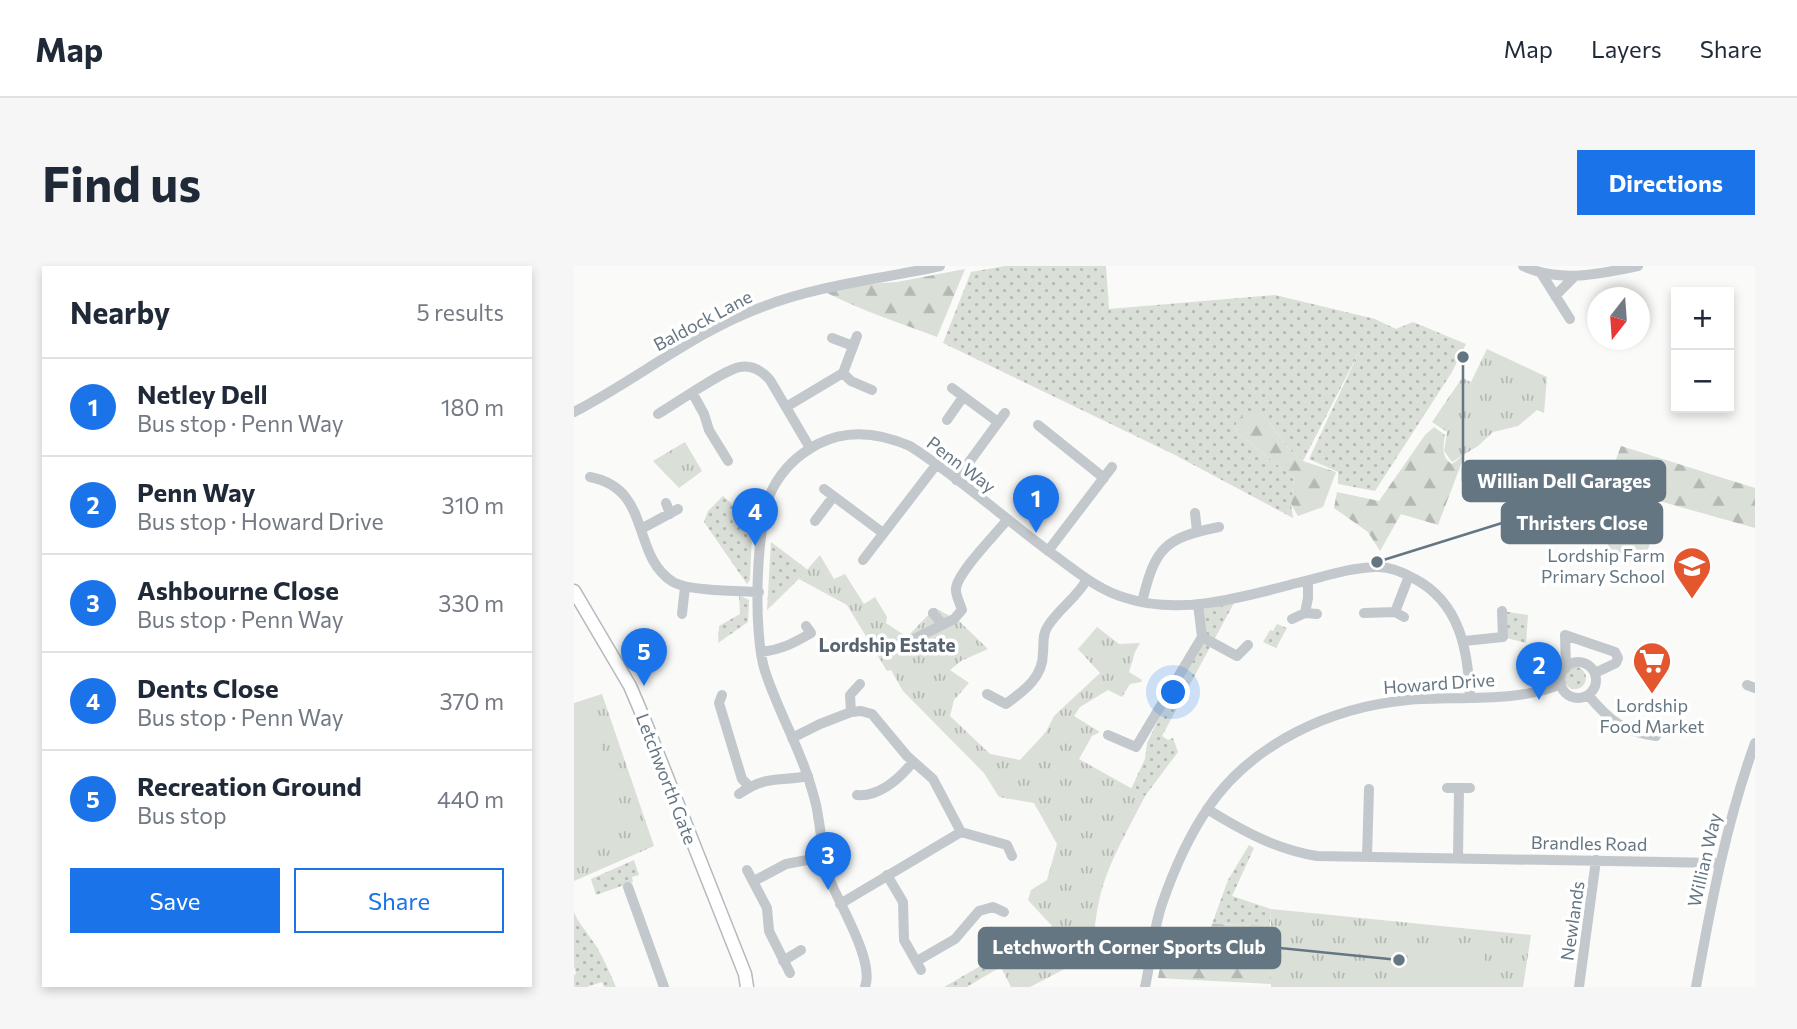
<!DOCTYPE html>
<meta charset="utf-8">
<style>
body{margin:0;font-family:Commissioner,sans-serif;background:#f6f6f7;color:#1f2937}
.controls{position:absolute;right:21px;top:21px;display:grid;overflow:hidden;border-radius:0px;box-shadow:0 4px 10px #0003}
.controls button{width:63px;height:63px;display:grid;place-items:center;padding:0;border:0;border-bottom:2px solid #e0e1e3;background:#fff;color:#1f2937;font:35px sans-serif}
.compass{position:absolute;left:1013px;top:21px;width:63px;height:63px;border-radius:50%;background:#fff;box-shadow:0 4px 10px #0003;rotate:197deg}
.you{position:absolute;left:600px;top:427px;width:24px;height:24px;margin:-18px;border:5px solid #fff;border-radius:50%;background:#1a73e8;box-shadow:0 0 0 10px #1a73e833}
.badge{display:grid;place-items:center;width:46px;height:46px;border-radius:50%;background:#1a73e8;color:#fff;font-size:23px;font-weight:700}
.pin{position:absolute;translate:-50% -58px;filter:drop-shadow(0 2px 4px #0008)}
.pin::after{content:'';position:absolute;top:37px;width:24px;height:21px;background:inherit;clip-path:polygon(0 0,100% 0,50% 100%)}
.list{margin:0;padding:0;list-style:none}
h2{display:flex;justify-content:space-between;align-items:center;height:91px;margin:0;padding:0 28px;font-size:30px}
h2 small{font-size:23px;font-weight:400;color:#747a83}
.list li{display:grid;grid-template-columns:46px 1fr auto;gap:21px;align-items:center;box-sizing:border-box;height:98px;padding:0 28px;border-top:2px solid #e0e1e3}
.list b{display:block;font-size:26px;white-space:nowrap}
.list p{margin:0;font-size:23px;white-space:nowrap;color:#747a83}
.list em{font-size:23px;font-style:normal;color:#747a83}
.actions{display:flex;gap:14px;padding:21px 28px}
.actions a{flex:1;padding:16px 0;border:2px solid #1a73e8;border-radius:0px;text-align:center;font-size:24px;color:#1a73e8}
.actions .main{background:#1a73e8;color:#fff}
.map{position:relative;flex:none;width:1181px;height:721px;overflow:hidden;border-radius:0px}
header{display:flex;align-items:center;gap:42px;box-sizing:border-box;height:98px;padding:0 35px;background:#fff;border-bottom:2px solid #e0e1e3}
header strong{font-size:33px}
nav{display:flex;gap:38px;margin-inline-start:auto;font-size:24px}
.intro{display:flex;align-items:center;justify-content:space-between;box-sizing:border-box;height:168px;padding:0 42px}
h1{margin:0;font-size:49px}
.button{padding:18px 32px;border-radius:0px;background:#1a73e8;color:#fff;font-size:24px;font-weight:700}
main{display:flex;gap:42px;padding:0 42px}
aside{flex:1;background:#fff;border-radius:0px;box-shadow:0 4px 10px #0003}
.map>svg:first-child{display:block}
.grass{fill:url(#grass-dots)}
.forest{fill:url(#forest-firs)}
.park{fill:url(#park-tufts)}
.garden{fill:#dadfd7}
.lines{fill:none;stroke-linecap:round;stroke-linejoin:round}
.major-casing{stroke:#b5babe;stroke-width:15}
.minor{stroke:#c3c8cc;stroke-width:10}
.major{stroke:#fff;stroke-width:12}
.labels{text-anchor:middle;stroke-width:7;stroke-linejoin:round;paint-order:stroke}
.street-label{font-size:18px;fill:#657683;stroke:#fff}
.poi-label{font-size:18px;fill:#657683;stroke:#fff;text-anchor:end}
.neighbourhood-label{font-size:19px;font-weight:bold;fill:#57646e;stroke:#fff}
.leader{fill:none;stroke:#657683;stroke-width:2.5}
.callout-dot{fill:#657683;stroke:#fff;stroke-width:2.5}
.callout{fill:#657683;stroke:#657683;stroke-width:2.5}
.callout-label{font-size:19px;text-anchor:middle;font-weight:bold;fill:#fff}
</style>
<header>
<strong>Map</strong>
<nav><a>Map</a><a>Layers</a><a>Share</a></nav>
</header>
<div class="intro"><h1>Find us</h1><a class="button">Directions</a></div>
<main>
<aside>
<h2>Nearby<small>5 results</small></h2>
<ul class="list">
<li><span class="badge">1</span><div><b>Netley Dell</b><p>Bus stop · Penn Way</p></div><em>180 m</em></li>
<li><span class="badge">2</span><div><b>Penn Way</b><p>Bus stop · Howard Drive</p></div><em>310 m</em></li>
<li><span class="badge">3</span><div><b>Ashbourne Close</b><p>Bus stop · Penn Way</p></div><em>330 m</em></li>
<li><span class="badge">4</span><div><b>Dents Close</b><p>Bus stop · Penn Way</p></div><em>370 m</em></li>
<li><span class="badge">5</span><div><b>Recreation Ground</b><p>Bus stop</p></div><em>440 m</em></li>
</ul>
<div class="actions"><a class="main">Save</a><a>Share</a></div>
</aside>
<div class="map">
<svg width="1181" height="721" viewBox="0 0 1181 721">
<defs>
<pattern id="grass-dots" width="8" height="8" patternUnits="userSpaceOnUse" patternTransform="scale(1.75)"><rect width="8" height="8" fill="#dadfd7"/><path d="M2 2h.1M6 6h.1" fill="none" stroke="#b4b9b4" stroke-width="1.8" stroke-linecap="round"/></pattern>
<pattern id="forest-firs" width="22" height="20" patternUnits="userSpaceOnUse" patternTransform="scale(1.75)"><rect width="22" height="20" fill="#dadfd7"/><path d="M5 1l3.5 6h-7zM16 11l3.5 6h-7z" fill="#b4b9b4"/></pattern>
<pattern id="park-tufts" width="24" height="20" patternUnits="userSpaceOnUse" patternTransform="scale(1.75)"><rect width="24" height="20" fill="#dadfd7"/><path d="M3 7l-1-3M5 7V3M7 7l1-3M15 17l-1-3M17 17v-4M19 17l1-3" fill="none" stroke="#b4b9b4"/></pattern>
</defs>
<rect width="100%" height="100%" fill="#fafaf8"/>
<path class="grass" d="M431 0H532L535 43 701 29 801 53 822 63 839 56 892 78 878 106 801 225 764 218V206L735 193 785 86 729 195 715 183 695 156 663 155 661 165 720 212 717 238 719 252 601 189 369 77 397 6Z
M149 230 168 247 181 240 182 243 178 265 176 314 173 318 130 256 134 245Z
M197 276 234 304 193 344Z
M165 329 175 334 174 356 144 377 145 360 166 348Z
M660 337 588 470 594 474 599 472 604 486 571 530 557 523 571 493 573 477 594 434 631 368 628 342Z
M928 345 954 349 952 377 929 371Z
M703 358 713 362 702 382 689 376 696 364 699 365Z
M990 412a11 11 0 1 1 22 0a11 11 0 1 1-22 0Z
M675 579 680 582 658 630 697 643 696 660 638 658 654 614Z
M60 594 65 609 58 611 59 616 22 629 17 613Z
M0 646C4 656 9 661 15 670 27 685 34 703 42 721H30L28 716 13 721H0V709L2 708 0 700Z
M422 691 428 700 393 721H370Z"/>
<path class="forest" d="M391 3 363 71C326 57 289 45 253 27L280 19 323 16Z
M673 145 689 148 715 183 729 195 762 206 749 241 724 250 717 238 720 212 661 165 663 155Z
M860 161 871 169C869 181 867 191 878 198L891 188 864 259 827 248 806 285 794 266 760 242 763 226 805 235 851 169Z
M1047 180 1181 222V262L1032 220Z
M638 658 696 660 697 718 584 712 593 663 635 665Z"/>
<path class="park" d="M913 83 973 111 970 147 963 144 944 160 919 166 904 180 878 196 870 185 873 166 858 156 888 112 897 116Z
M111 176 128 205 105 222 79 195Z
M246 289 260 313 271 308 290 338 301 331 313 351 312 357 333 371 361 342 385 355 414 383 387 395 376 404 395 417 380 434 376 450 416 488 446 494 472 466 480 450 526 407 504 383 523 361 545 378 566 377 561 386 555 406 568 414 567 416 556 418 548 431 534 424 506 441 500 450 526 466 518 470 505 493 571 530C554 564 533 598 525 635 522 648 521 661 519 673H513L508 694 456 721H437L422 691 478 660 454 634 457 624 473 614 483 578 460 537 425 531 410 507 329 425 317 404 313 405 273 339 225 313Z
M28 428 80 580 0 615V437Z
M697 643 957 669 949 721H697Z"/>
<path class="garden" d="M1047 239 1085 252 1068 300 1031 288Z
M16 453 54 558 0 577V459Z
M907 674 917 721H842L835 690Z"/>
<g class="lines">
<g class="major-casing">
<path id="major" d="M0 325 56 420 70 453 171 708 173 721"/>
</g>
<path class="minor" d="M949 0C986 17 1026 8 1064 0
M967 7 996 53
M981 30 1001 10
M258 72 279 80
M269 107 277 115 298 124
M378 122 424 156
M119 128 130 148 135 164 154 195
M212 141 269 107 283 70
M0 146C64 113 120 66 188 41 245 19 307 13 366 0
M84 148C101 138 151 103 166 101 178 99 188 105 196 114L236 182
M373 154 389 131
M464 159 530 212
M16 211C79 223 56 289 99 316 115 325 164 325 185 326
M382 214 431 147
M250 223 309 267
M92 237 96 248
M621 247 623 265
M241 255 259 231
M67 263 104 243
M474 285 538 201
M289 294 362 199
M568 336C581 282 590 272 645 261
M821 346 835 310
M359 347 369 359
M731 347 734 332V315
M790 347 821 346 830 351
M108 348 111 321
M718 353 731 347 743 348
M628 371 663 390 674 379
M338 374 380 353 388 344C386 337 381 329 382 322 385 305 421 269 433 254
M890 375 929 371 928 345
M187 386C207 384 220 377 237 367L232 360
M986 414a18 18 0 1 1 36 0a18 18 0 1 1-36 0Z
M992 402 991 369 1041 386 1044 392 1042 397 1021 407
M1173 419 1181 422
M413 428 432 438C451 424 469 411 469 387 470 377 468 368 474 360 485 342 503 332 513 313
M148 429 145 437 168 513 176 521
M1014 429C1035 454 1049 466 1082 470
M277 446 276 429 286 418
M534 469 562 481 628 371 624 338
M218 472 246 458 277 446 287 445 298 448 333 490 359 513 387 566 266 638
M873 522H896
M165 528C192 509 203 516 234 510
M283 529C306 531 325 513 339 496
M633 543C669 565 701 583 743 590L1145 597
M387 566 433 579 438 590
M793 591 795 523
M884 592 885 522
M173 604 193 642 195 665 216 707
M313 609 329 636 330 674 347 704
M180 615 212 598 249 591
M54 621 90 721
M209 695 227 684
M343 695 381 673 405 645 419 641 430 646
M291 721C301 695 265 638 255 612 248 591 248 571 244 550 243 538 238 525 235 514 223 477 203 442 191 405 179 369 181 256 199 222 209 203 225 188 244 178 273 163 306 167 336 180 386 212 431 253 480 289 502 305 524 324 552 332 607 350 669 331 723 317 749 311 774 302 801 301 815 300 829 306 841 313 886 337 894 384 896 431
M571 721C577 694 579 664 588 638 599 606 615 570 634 542 678 477 758 441 834 434 881 430 944 437 987 418
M1005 721 1022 594
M1122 721C1137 638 1152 557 1181 477"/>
<use href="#major" class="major"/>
</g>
<defs>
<g id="school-pin" transform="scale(2.0125)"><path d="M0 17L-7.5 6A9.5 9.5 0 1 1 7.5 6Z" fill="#e4572e" stroke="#fff"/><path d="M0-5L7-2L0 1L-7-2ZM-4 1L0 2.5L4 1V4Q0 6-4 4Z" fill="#fff"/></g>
<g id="supermarket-pin" transform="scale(2.0125)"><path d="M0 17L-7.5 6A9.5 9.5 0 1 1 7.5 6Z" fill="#e4572e" stroke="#fff"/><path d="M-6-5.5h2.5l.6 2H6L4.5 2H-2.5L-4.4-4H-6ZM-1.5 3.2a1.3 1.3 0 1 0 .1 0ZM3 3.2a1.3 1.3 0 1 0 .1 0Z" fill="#fff"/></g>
</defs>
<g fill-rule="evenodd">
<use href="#school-pin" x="1118" y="300"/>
<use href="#supermarket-pin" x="1078" y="395"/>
</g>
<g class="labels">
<g class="street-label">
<text transform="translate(129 55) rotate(-28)" y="6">Baldock Lane</text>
<text transform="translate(387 199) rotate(37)" y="6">Penn Way</text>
<text transform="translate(865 418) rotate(-4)" y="6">Howard Drive</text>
<text transform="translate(92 513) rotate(69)" y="6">Letchworth Gate</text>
<text transform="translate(1015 578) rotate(1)" y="6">Brandles Road</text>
<text transform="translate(1131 594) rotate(-77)" y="6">Willian Way</text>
<text transform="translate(999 655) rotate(-82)" y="6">Newlands</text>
</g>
<g class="poi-label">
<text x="1091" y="296">Lordship Farm<tspan x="1091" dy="21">Primary School</tspan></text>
<text x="1078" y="446" text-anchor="middle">Lordship<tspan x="1078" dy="21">Food Market</tspan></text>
</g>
<g class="neighbourhood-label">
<text x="313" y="386">Lordship Estate</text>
</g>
</g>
<path class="leader" d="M889 91L889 215M803 296L928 257M825 694L706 682"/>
<g class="callout-dot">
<circle cx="889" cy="91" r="7"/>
<circle cx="803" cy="296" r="7"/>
<circle cx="825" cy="694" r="7"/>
</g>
<g class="callout">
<rect x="889" y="195" width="202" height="40" rx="7"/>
<rect x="928" y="237" width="160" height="40" rx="7"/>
<rect x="405" y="662" width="301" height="40" rx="7"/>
</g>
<g class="callout-label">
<text x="990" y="222">Willian Dell Garages</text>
<text x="1008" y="264">Thristers Close</text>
<text x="555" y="688">Letchworth Corner Sports Club</text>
</g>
</svg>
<div class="controls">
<button>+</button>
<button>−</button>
</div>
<svg class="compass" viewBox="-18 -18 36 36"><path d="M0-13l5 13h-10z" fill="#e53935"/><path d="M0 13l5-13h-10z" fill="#747a83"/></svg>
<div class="you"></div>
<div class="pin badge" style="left:462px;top:267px">1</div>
<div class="pin badge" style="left:965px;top:434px">2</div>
<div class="pin badge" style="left:254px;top:624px">3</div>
<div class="pin badge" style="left:181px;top:280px">4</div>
<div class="pin badge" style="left:70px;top:420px">5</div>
</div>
</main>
